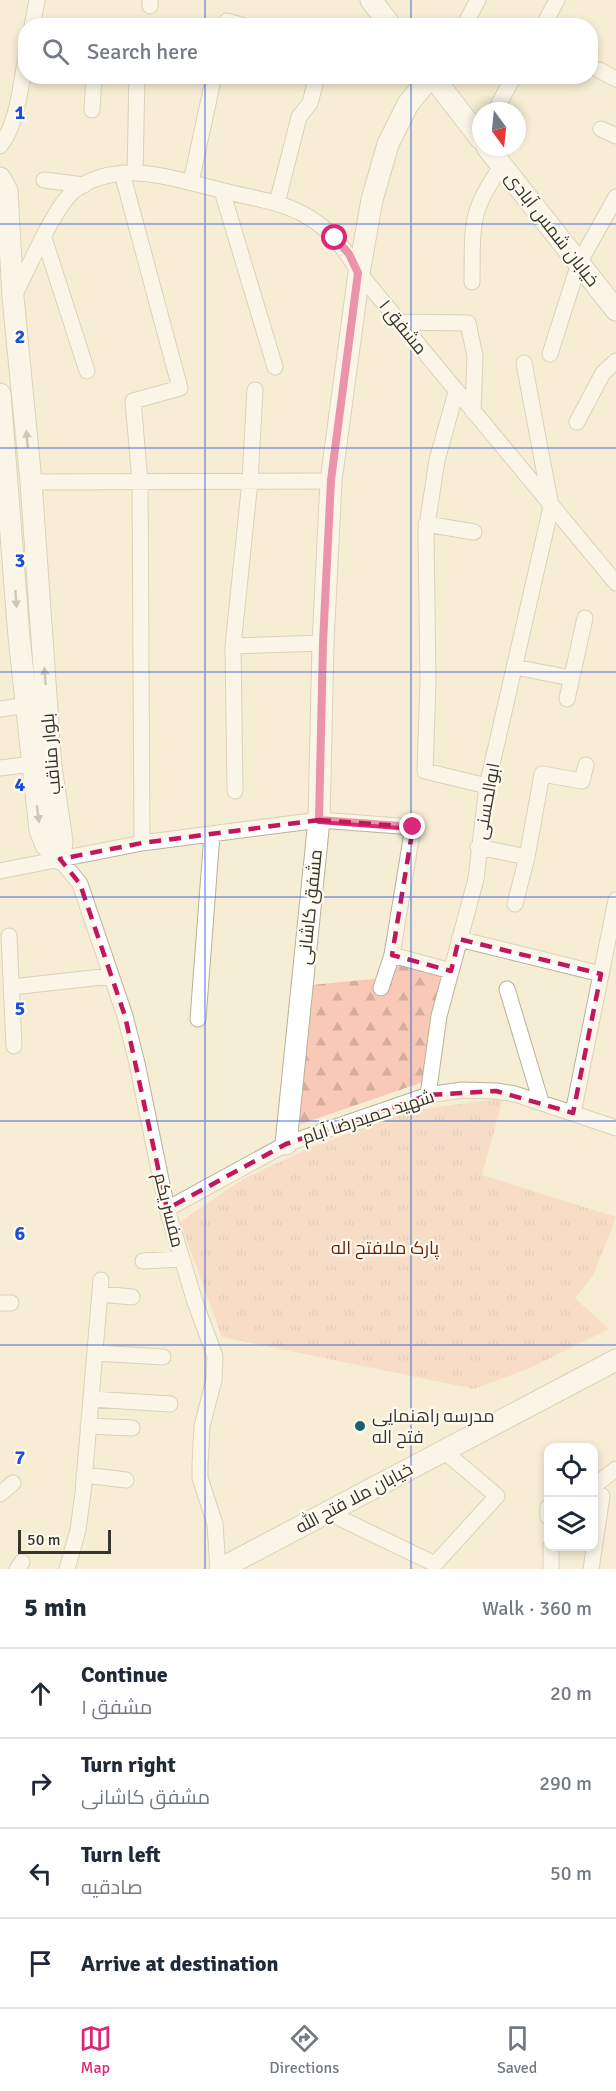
<!DOCTYPE html>
<meta charset="utf-8">
<style>
body{margin:0;font-family:Signika,Cairo,sans-serif;background:#f6f6f7;color:#1f2937}
.controls{position:absolute;right:18px;bottom:18px;display:grid;overflow:hidden;border-radius:12px;box-shadow:0 3px 9px #0003}
.controls button{width:54px;height:54px;display:grid;place-items:center;padding:0;border:0;border-bottom:2px solid #e0e1e3;background:#fff;color:#1f2937;font:30px sans-serif}
.compass{position:absolute;left:472px;top:102px;width:54px;height:54px;border-radius:50%;background:#fff;box-shadow:0 3px 9px #0003;rotate:165deg}
.scale{position:absolute;left:18px;bottom:15px;width:93px;box-sizing:border-box;padding-left:6px;border:3px solid #38352b;border-top:0;font-size:16px;line-height:21px;white-space:nowrap;color:#38352b;-webkit-text-stroke:4px #fefaf0;paint-order:stroke}
.stop{position:absolute;width:18px;height:18px;margin:-14px;border:4px solid #db2777;border-radius:50%;background:#fff}
.stop.end{background:#db2777;border-color:#fff;box-shadow:0 2px 6px #0008}
.list{margin:0;padding:0;list-style:none}
h2{display:flex;justify-content:space-between;align-items:center;height:78px;margin:0;padding:0 24px;font-size:26px}
h2 small{font-size:20px;font-weight:400;color:#747a83}
.list li{display:grid;grid-template-columns:39px 1fr auto;gap:18px;align-items:center;box-sizing:border-box;height:90px;padding:0 24px;border-top:2px solid #e0e1e3}
.list b{display:block;font-size:22px;white-space:nowrap}
.list p{margin:0;font-size:20px;white-space:nowrap;color:#747a83}
.list em{font-size:20px;font-style:normal;color:#747a83}
.icon{flex:none;width:33px;height:33px;fill:none;stroke:currentColor;stroke-width:2;stroke-linecap:round;stroke-linejoin:round}
.map{position:relative;flex:none;width:616px;height:1569px;overflow:hidden}
.search{position:absolute;background:#fff;box-shadow:0 3px 9px #0003;left:18px;right:18px;top:18px;height:66px;display:flex;align-items:center;gap:15px;box-sizing:border-box;padding:0 21px;border-radius:24px;color:#747a83;font-size:22px}
.sheet{height:438px;background:#fff}
nav{display:flex;justify-content:space-around;align-items:center;box-sizing:border-box;height:84px;border-top:2px solid #e0e1e3;background:#fff;font-size:16px;color:#747a83}
nav a{display:grid;justify-items:center;gap:3px}
nav .on{color:#db2777}
.map>svg:first-child{display:block}
.forest{fill:url(#forest-firs)}
.park{fill:url(#park-tufts)}
.lines{fill:none;stroke-linecap:round;stroke-linejoin:round}
.street-casing{stroke:#b9b199;stroke-width:17}
.secondary-casing{stroke:#b9b199;stroke-width:23}
.street{stroke:#fff;stroke-width:15}
.secondary{stroke:#fff;stroke-width:21}
.oneway{fill:#9c9a95}
.route{stroke:#db2777;stroke-width:8}
.marked{fill:none;stroke:#c2185b;stroke-width:4.5;stroke-dasharray:12 8;stroke-linejoin:round}
.grid{fill:none;stroke:#1d4ed8;stroke-width:1.5;stroke-opacity:0.55}
.poi-dot{fill:#17606f;stroke:#fefaf0;stroke-width:2}
.labels{text-anchor:middle;stroke-width:4.5;stroke-linejoin:round;paint-order:stroke}
.street-label{font-size:18px;fill:#38352b;stroke:#fefaf0}
.park-label{font-size:18px;fill:#681f00;stroke:#fefaf0}
.poi-label{font-size:18px;fill:#38352b;stroke:#fefaf0;text-anchor:start}
.grid-label{font-size:20px;text-anchor:middle;font-weight:bold;fill:#1d4ed8;stroke:#fefaf0;stroke-width:4.5;stroke-linejoin:round;paint-order:stroke}
</style>
<div class="map">
<svg width="616" height="1569" viewBox="0 0 616 1569">
<defs>
<pattern id="forest-firs" width="22" height="20" patternUnits="userSpaceOnUse" patternTransform="scale(1.5)"><rect width="22" height="20" fill="#f8c9b7"/><path d="M5 1l3.5 6h-7zM16 11l3.5 6h-7z" fill="#d5ad9e"/></pattern>
<pattern id="park-tufts" width="24" height="20" patternUnits="userSpaceOnUse" patternTransform="scale(1.5)"><rect width="24" height="20" fill="#f8c9b7"/><path d="M3 7l-1-3M5 7V3M7 7l1-3M15 17l-1-3M17 17v-4M19 17l1-3" fill="none" stroke="#d5ad9e"/></pattern>
</defs>
<rect width="100%" height="100%" fill="#f5edd4"/>
<path class="forest" d="M393 958 448 972 428 1077 420 1083 301 1124 299 1113 312 985 382 978Z"/>
<path class="park" d="M503 1098 482 1175 616 1217 593 1276 575 1298 609 1329 530 1368 474 1389 222 1337 180 1222 243 1179 314 1146 410 1111Z"/>
<g class="lines">
<g class="street-casing">
<path id="street" d="M150 0V6
M32 26 37 0
M226 26 227 21 244 26
M464 26 478 0
M543 26 557 0
M599 70 616 79
M92 110 94 76
M495 111 514 76
M601 129 616 136
M0 146C18 123 20 87 26 58
M122 173 180 388 133 401 140 481 142 843
M135 173 137 76
M44 180 84 185
M191 182 214 76
M222 191 275 367
M277 203 299 117 310 103 317 76
M44 238 87 371
M472 282C473 227 468 212 502 166
M14 296C28 270 54 206 75 190 119 157 177 180 224 191 251 198 279 201 303 214 328 227 346 249 359 273L616 583
M399 322 468 323 475 356 473 412
M550 354 579 263 616 197
M456 392 437 460 426 532 428 683 425 771 487 786
M577 422 603 373 616 361
M31 482 331 481
M426 524 474 532
M233 646 323 643
M515 667 571 678
M567 699 585 618
M0 709 27 705
M0 768 32 764
M235 791 233 646 250 481 255 390
M478 847 527 857 515 904
M527 857 542 774 582 781 586 765
M60 859 80 884 125 1016 137 1063 167 1209 195 1302 215 1356 214 1380 202 1426 200 1465V1478L215 1524 218 1569
M0 871 142 843 319 820 413 827 392 955 381 988
M9 936 14 1046
M459 939 601 974
M392 955 451 971
M12 987 111 976
M507 989 541 1102
M198 1019 212 834
M428 1095 439 1016 476 879 487 786 551 507 524 363
M573 1113 616 900
M167 1209 286 1144 428 1095 462 1090 496 1091 515 1094 616 1128
M143 1261 182 1259
M100 1294 132 1297
M0 1303H11
M95 1353 163 1357
M91 1399 170 1404
M88 1426 132 1428
M84 1475 126 1480
M594 1486 616 1469
M0 1494 13 1483
M548 1507V1517
M327 1512 435 1564 497 1496 444 1451
M551 1546V1569
M17 1569 22 1562
M67 1569 78 1530 83 1493 101 1280
M591 1569 602 1496H594"/>
</g>
<g class="secondary-casing">
<path id="secondary" d="M371 0 391 26
M432 76 481 139
M487 147 616 310
M0 178 7 191 13 297 31 482 51 767 62 841 60 859 46 845 40 830 19 637 0 394
M286 1144 319 820 323 643 331 481 359 273 372 200 388 144 408 104 431 76
M220 1569 616 1360"/>
</g>
<use href="#street" class="street"/>
<use href="#secondary" class="secondary"/>
</g>
<defs><path id="oneway-solid" d="M-6-.8H1V-3.2L6.5 0L1 3.2V.8H-6Z" transform="scale(1.5)"/></defs>
<g class="oneway">
<use href="#oneway-solid" transform="translate(27 439) rotate(-95)"/>
<use href="#oneway-solid" transform="translate(16 599) rotate(86)"/>
<use href="#oneway-solid" transform="translate(45 676) rotate(-94)"/>
<use href="#oneway-solid" transform="translate(38 814) rotate(83)"/>
</g>
<g class="lines">
<path class="route" d="M335 238 349 254 358 273 331 480 323 643 319 820 413 827"/>
</g>
<path d="M0 0H616V1569H0ZM319 820 413 827 392 955 451 971 459 939 601 974 573 1113 496 1091 428 1095 286 1144 167 1209 125 1016 80 884 60 859 142 843Z" fill="#f5edd4" fill-opacity=".55" fill-rule="evenodd"/>
<path class="marked" d="M319 820 413 827 392 955 451 971 459 939 601 974 573 1113 496 1091 428 1095 286 1144 167 1209 125 1016 80 884 60 859 142 843Z"/>
<path class="grid" d="M205 0V26M411 0V26M205 76V1569M411 76V1569M0 224H616M0 448H616M0 672H616M0 897H616M0 1121H616M0 1345H616"/>
<circle class="poi-dot" cx="360" cy="1426" r="6"/>
<g class="labels">
<g class="street-label">
<text transform="translate(552 229) rotate(52)" y="6">خیابان شمس آبادی</text>
<text transform="translate(403 327) rotate(51)" y="6">مشفق ۱</text>
<text transform="translate(51 754) rotate(-95)" y="6">بلوار مناقب</text>
<text transform="translate(487 801) rotate(-80)" y="6">ابوالحسنی</text>
<text transform="translate(310 907) rotate(-84)" y="6">مشفق کاشانی</text>
<text transform="translate(368 1117) rotate(-18)" y="6">شهید حمیدرضا آبام</text>
<text transform="translate(169 1210) rotate(76)" y="6">مفسر یکم</text>
<text transform="translate(354 1498) rotate(-28)" y="6">خیابان ملا فتح الله</text>
</g>
<g class="park-label">
<text x="385" y="1254">پارک ملافتح اله</text>
</g>
<g class="poi-label">
<text x="372" y="1422">مدرسه راهنمایی<tspan x="372" dy="21">فتح اله</tspan></text>
</g>
</g>
<g class="grid-label">
<text x="20" y="119">1</text>
<text x="20" y="343">2</text>
<text x="20" y="567">3</text>
<text x="20" y="791">4</text>
<text x="20" y="1015">5</text>
<text x="20" y="1240">6</text>
<text x="20" y="1464">7</text>
</g>
</svg>
<div class="controls">
<button><svg class="icon" aria-label="locate" viewBox="0 0 24 24"><circle cx="12" cy="12" r="6"/><path d="M12 2v4M12 18v4M2 12h4M18 12h4"/></svg></button>
<button><svg class="icon" aria-label="layers" viewBox="0 0 24 24"><path d="M12 4l9 5-9 5-9-5zM3 14l9 5 9-5"/></svg></button>
</div>
<svg class="compass" viewBox="-18 -18 36 36"><path d="M0-13l5 13h-10z" fill="#e53935"/><path d="M0 13l5-13h-10z" fill="#747a83"/></svg>
<div class="scale">50 m</div>
<div class="stop" style="left:335px;top:238px"></div>
<div class="stop end" style="left:413px;top:827px"></div>
<div class="search"><svg class="icon" aria-label="search" viewBox="0 0 24 24"><circle cx="10" cy="10" r="6"/><path d="M15 15l6 6"/></svg>Search here</div>
</div>
<section class="sheet">
<h2>5 min<small>Walk · 360 m</small></h2>
<ul class="list">
<li><svg class="icon" aria-label="ahead" viewBox="0 0 24 24"><path d="M12 20V5M6 11l6-6 6 6"/></svg><div><b>Continue</b><p>مشفق ۱</p></div><em>20 m</em></li>
<li><svg class="icon" aria-label="right" viewBox="0 0 24 24"><path d="M7 20v-9h11M14 6l5 5-5 5"/></svg><div><b>Turn right</b><p>مشفق کاشانی</p></div><em>290 m</em></li>
<li><svg class="icon" aria-label="left" viewBox="0 0 24 24"><path d="M17 20v-9H6M10 6l-5 5 5 5"/></svg><div><b>Turn left</b><p>صادقیه</p></div><em>50 m</em></li>
<li><svg class="icon" aria-label="arrive" viewBox="0 0 24 24"><path d="M6 21V4h12l-3 4 3 4H6"/></svg><div><b>Arrive at destination</b></div></li>
</ul>
</section>
<nav>
<a class="on"><svg class="icon" aria-label="map" viewBox="0 0 24 24"><path d="M3 6l6-2 6 2 6-2v14l-6 2-6-2-6 2zM9 4v14M15 6v14"/></svg>Map</a>
<a><svg class="icon" aria-label="directions" viewBox="0 0 24 24"><path d="M12 3l9 9-9 9-9-9zM9 14v-3h6M13 9l2 2-2 2"/></svg>Directions</a>
<a><svg class="icon" aria-label="saved" viewBox="0 0 24 24"><path d="M7 4h10v16l-5-4-5 4z"/></svg>Saved</a>
</nav>
